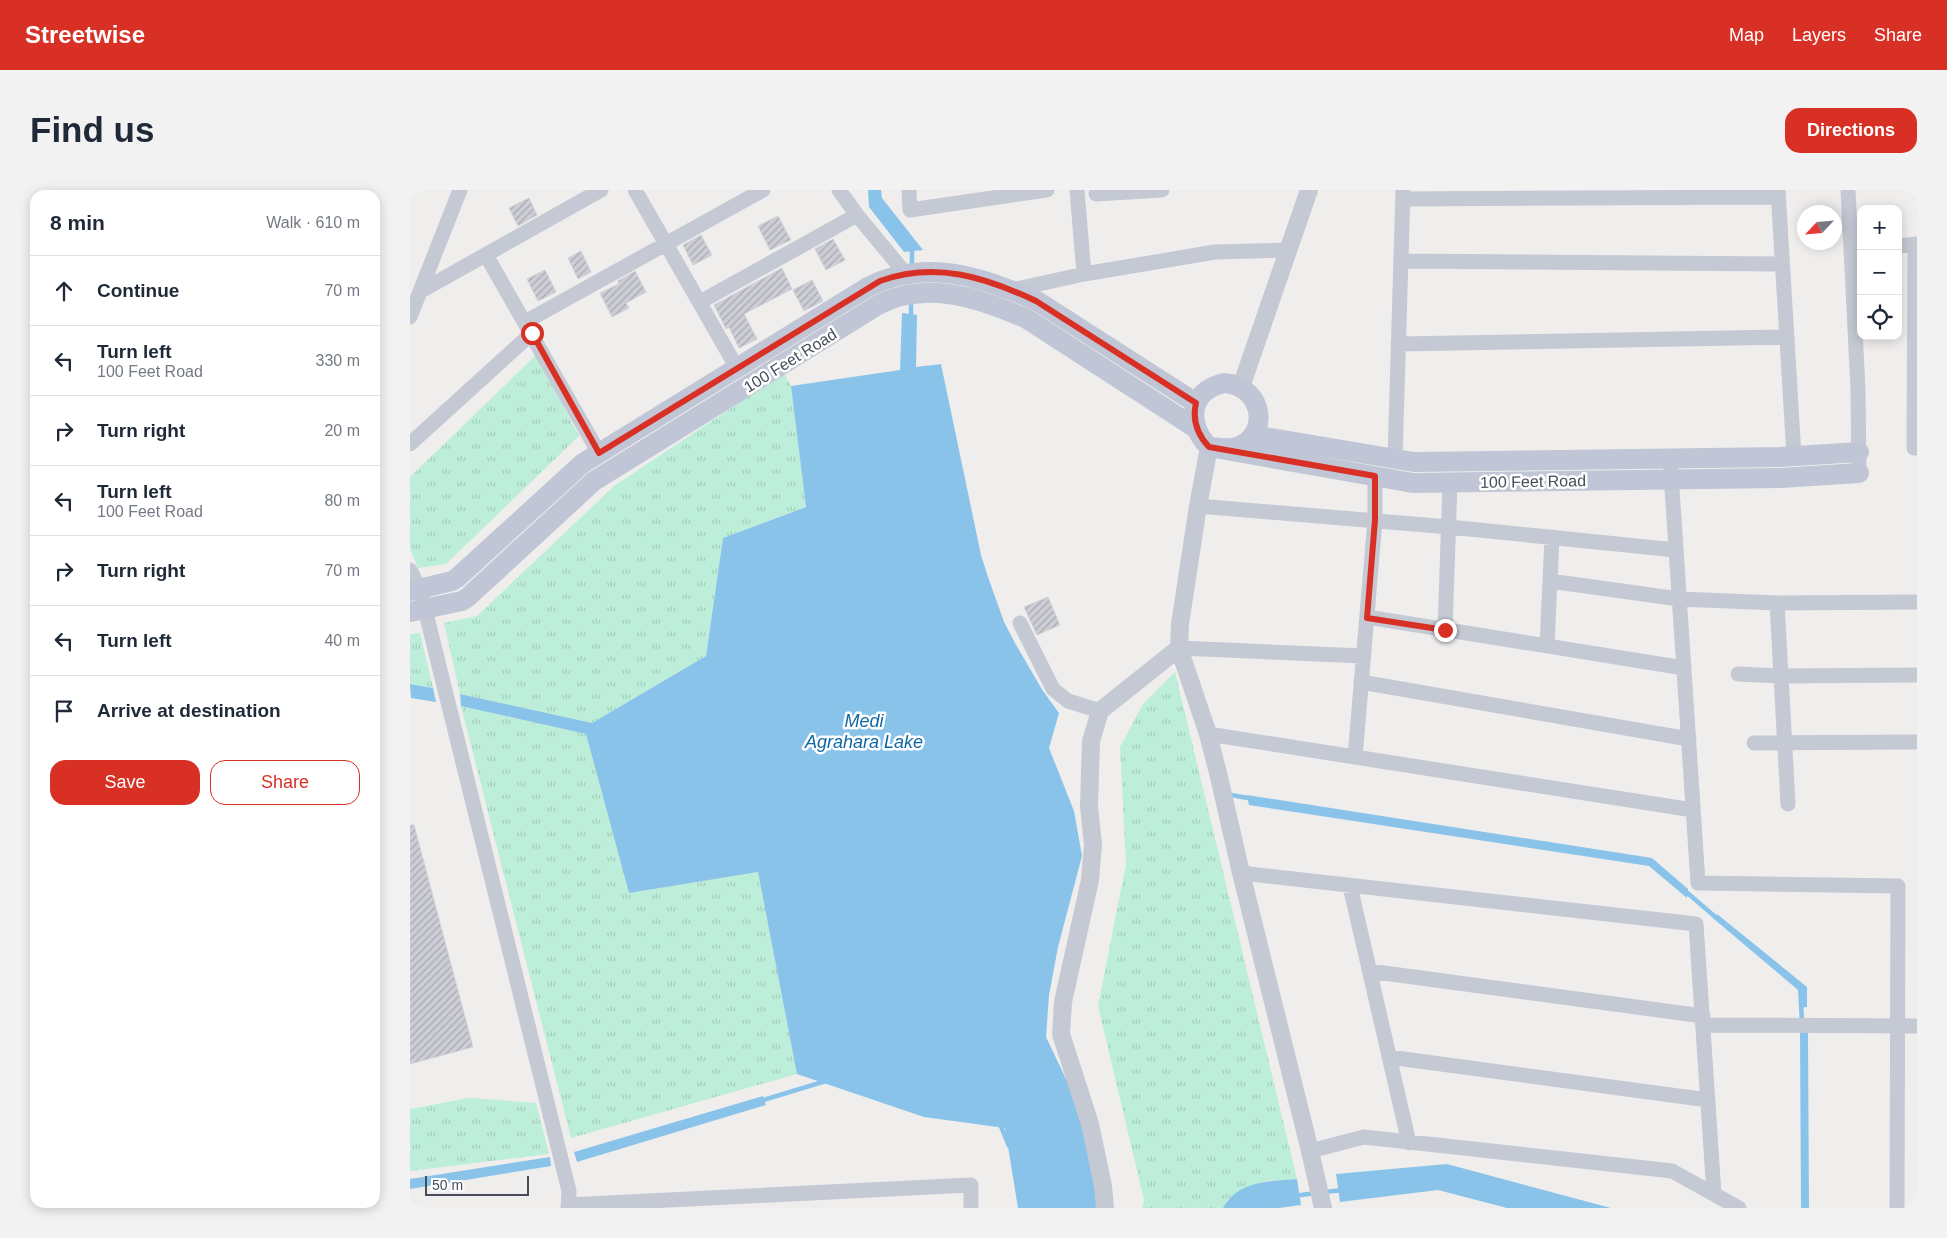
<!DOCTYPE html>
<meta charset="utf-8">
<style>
body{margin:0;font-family:Helvetica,sans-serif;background:#f2f2f3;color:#1f2937}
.controls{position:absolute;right:15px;top:15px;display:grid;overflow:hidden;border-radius:10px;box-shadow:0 2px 12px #0003}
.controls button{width:45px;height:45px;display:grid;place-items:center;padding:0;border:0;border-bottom:1px solid #e0e1e3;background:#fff;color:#1f2937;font:25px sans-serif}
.compass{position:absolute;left:1387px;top:15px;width:45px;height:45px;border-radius:50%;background:#fff;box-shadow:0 2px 12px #0003;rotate:244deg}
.scale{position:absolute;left:15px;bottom:12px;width:104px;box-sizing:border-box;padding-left:5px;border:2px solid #464d5a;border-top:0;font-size:14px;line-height:18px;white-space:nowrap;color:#464d5a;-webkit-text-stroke:4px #fff;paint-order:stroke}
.stop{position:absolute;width:15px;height:15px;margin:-11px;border:4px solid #d93025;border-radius:50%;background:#fff}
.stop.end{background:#d93025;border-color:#fff;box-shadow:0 1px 5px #0008}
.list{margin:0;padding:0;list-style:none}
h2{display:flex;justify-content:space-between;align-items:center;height:65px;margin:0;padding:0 20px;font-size:21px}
h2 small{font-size:16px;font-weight:400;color:#747a83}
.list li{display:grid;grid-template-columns:32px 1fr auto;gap:15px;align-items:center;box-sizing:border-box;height:70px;padding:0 20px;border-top:1px solid #e0e1e3}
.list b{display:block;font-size:19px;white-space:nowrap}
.list p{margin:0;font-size:16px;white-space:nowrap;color:#747a83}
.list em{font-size:16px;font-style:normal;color:#747a83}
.actions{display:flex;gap:10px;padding:15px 20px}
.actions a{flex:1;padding:11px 0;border:1px solid #d93025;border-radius:15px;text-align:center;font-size:18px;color:#d93025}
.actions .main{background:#d93025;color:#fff}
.icon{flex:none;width:28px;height:28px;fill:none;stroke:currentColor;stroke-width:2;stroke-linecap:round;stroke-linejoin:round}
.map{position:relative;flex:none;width:1507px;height:1018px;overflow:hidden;border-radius:15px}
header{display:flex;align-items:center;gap:30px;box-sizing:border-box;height:70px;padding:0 25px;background:#d93025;color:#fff}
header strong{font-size:24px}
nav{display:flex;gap:28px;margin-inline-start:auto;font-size:18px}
.intro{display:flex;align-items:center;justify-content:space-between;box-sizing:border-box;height:120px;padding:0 30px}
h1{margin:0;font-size:35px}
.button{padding:12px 22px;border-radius:15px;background:#d93025;color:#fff;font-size:18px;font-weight:700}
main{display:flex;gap:30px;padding:0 30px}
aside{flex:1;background:#fff;border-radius:15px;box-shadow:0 2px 12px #0003}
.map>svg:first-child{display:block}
.grass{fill:url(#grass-tufts)}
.water{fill:#89c3ea}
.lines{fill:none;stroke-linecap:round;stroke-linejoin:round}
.stream{stroke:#89c3ea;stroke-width:4.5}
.building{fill:url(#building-hatch);stroke:#d1d2d9}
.minor{stroke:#c4c9d4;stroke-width:15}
.tertiary{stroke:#c4c9d4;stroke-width:18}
.secondary{stroke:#c0c6d6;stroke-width:20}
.route{stroke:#d93025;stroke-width:6}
.labels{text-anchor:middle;stroke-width:5;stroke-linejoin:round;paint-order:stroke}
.street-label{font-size:16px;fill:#464d5a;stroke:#fff}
.water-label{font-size:18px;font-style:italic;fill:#0e68a5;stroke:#fff}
</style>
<header>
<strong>Streetwise</strong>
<nav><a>Map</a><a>Layers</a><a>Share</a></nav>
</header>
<div class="intro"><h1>Find us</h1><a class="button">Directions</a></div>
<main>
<aside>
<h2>8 min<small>Walk · 610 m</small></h2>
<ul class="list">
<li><svg class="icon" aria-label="ahead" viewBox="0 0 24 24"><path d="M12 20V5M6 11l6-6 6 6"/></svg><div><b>Continue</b></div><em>70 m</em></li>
<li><svg class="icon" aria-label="left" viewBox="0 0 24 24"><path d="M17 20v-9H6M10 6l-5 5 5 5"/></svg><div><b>Turn left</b><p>100 Feet Road</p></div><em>330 m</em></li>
<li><svg class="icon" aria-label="right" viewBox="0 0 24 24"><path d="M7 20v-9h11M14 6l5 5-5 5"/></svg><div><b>Turn right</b></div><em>20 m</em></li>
<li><svg class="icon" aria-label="left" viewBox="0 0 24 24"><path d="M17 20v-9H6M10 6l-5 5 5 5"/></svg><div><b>Turn left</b><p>100 Feet Road</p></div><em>80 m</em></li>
<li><svg class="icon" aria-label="right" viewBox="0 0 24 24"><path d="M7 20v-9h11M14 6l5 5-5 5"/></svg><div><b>Turn right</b></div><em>70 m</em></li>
<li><svg class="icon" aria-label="left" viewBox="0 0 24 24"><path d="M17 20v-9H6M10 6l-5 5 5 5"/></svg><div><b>Turn left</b></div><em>40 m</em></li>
<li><svg class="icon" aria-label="arrive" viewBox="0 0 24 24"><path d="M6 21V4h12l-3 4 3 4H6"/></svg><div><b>Arrive at destination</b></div></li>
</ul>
<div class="actions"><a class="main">Save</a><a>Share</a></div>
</aside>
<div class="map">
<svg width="1507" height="1018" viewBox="0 0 1507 1018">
<defs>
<pattern id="grass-tufts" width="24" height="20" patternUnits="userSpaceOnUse" patternTransform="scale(1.25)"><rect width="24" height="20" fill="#bceed9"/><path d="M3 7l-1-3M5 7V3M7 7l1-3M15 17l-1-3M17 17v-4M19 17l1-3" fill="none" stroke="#a3cebc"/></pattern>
<pattern id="building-hatch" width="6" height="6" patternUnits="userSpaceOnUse" patternTransform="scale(1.25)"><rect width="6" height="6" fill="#cdced5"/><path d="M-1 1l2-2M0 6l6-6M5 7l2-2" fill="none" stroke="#a8a9b0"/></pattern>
</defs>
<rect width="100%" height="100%" fill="#f0eeed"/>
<path class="grass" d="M126 165 169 246 36 374 8 378 0 359V287Z
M374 183 381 196 396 317 313 348 296 466 182 533 50 504 34 433 67 426 204 296Z
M10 443 23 498 0 494V444Z
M765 482 887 989 855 991 818 1009 813 1018H732L734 1010 688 816 716 674 710 557 733 514Z
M51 516 176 544 219 703 348 682 387 884 161 948Z
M59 908 126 913 139 964 0 981V919Z"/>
<path class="water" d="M458 0H471L472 8 513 60 494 62 459 17Z
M492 123 507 125 506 177 531 174 571 365 578 387 594 432 605 453 633 501 649 523 639 558 664 621 672 666 648 757 639 805 636 847 657 891 668 918 690 1018H608L595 938 514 927 387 884 348 682 219 703 176 544 51 516 50 504 182 533 296 466 313 348 396 317 381 196 490 180Z
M0 494 23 498 26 512 1 508Z
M837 605 1242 668 1278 699 1277 708 1239 676 839 615Z
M1307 724 1397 797V817L1389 818 1388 800 1304 729Z
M1390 842H1398L1399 1018H1391Z
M353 906 356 915 167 972 164 962Z
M140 967 141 976 0 999V989Z
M1037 974 1201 1018H1097L1028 1000 930 1012 926 984Z
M887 989 891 1015 869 1018H813C828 991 859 991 887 989Z"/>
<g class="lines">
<path class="stream" d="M499 56 502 61V78
M501 128V110
M816 604 843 609
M1274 700 1310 731
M1391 813 1392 833
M350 911 416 891
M590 934 599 956
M914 1002 933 1000
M884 1006 906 1003"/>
</g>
<path class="building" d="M119 8 127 25 108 36 99 18Z
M368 26 381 50 360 60 348 36Z
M291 45 302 65 283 75 273 55Z
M423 49 435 70 416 80 405 59Z
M171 61 181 82 168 89 158 68Z
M372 78 382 99 334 124 347 149 329 158 319 137 316 139 304 115Z
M135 80 146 102 128 111 117 89Z
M225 81 236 102 216 113 219 118 202 127 190 103 209 94 208 91Z
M402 90 413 111 394 121 383 100Z
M638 407 650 435 627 445 614 417Z
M0 635H4L63 857 0 874Z"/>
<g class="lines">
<path class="minor" d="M225 0 327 178
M429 0 447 25 495 83
M499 0 500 20 637 0
M667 0 674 84
M1368 0 1384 266
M1438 0 1441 60 1449 59
M686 4 752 0
M993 9 1368 7
M1488 56 1507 54
M1441 60 1448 199 1449 283
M76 65 189 263
M991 71 1372 74
M602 100 674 84 805 62 878 60
M11 101 191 0
M290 112 447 25
M0 127 50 0
M115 132 353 0
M988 154 1377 147
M0 254 122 143
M1504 258 1505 54
M1260 268 1288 693 1488 696 1487 1018
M985 269 993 0
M788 316 1039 337 1266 360
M0 380 10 399 159 1001 158 1018
M1140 391 1269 409 1367 413 1378 614
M1367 413 1507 412
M957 427 1274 478
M610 433 643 499 658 511 690 521
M1035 440 1040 292
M1137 456 1142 347
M769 458 953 466
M1328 484 1370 486 1507 485
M951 492 1279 549
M798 544 1283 620
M1344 553 1507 552
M945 567 965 330V286
M831 683 1286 734 1304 1004
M940 696 999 953
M959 781 1293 826
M1293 835 1507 836
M979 867 1298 910
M900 961 954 947 1262 981 1329 1018
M158 1015 561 995V1018"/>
<path class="tertiary" d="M831 197 899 0
M769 458 798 544 809 587 831 683 900 961 913 1018
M695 1018 693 996 680 934 651 844 653 812 680 690 683 655 679 616 681 551 690 521 769 458 770 434 788 316 799 257"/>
<path class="secondary" d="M814 193C856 196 861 251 822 258 815 259 807 257 799 257 776 234 779 201 814 193Z
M843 245 1004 272 1370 267 1449 262
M799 257 1003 293 1371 288 1449 283
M0 401 42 391 47 388 173 273 458 97C515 68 571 86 627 111L786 213
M0 422 52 411 58 407 184 291 468 115C517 90 570 108 617 129L787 239"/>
</g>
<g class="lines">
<path class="route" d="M122 143 189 263 470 91C525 71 575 87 626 111L786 213C782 230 787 244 799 257L965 286V330L957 428 1035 440"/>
</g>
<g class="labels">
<g class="street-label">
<text transform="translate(380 170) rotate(-32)" y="6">100 Feet Road</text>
<text transform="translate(1123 291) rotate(-1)" y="6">100 Feet Road</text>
</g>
<g class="water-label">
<text x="454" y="537">Medi<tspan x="454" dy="21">Agrahara Lake</tspan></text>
</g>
</g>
</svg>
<div class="controls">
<button>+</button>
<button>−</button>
<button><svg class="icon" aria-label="locate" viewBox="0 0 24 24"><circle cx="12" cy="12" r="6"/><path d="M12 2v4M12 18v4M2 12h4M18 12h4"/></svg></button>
</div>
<svg class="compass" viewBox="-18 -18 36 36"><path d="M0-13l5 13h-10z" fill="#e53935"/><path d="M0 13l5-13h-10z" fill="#747a83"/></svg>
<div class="scale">50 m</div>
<div class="stop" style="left:122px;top:143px"></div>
<div class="stop end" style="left:1035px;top:440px"></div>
</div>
</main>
